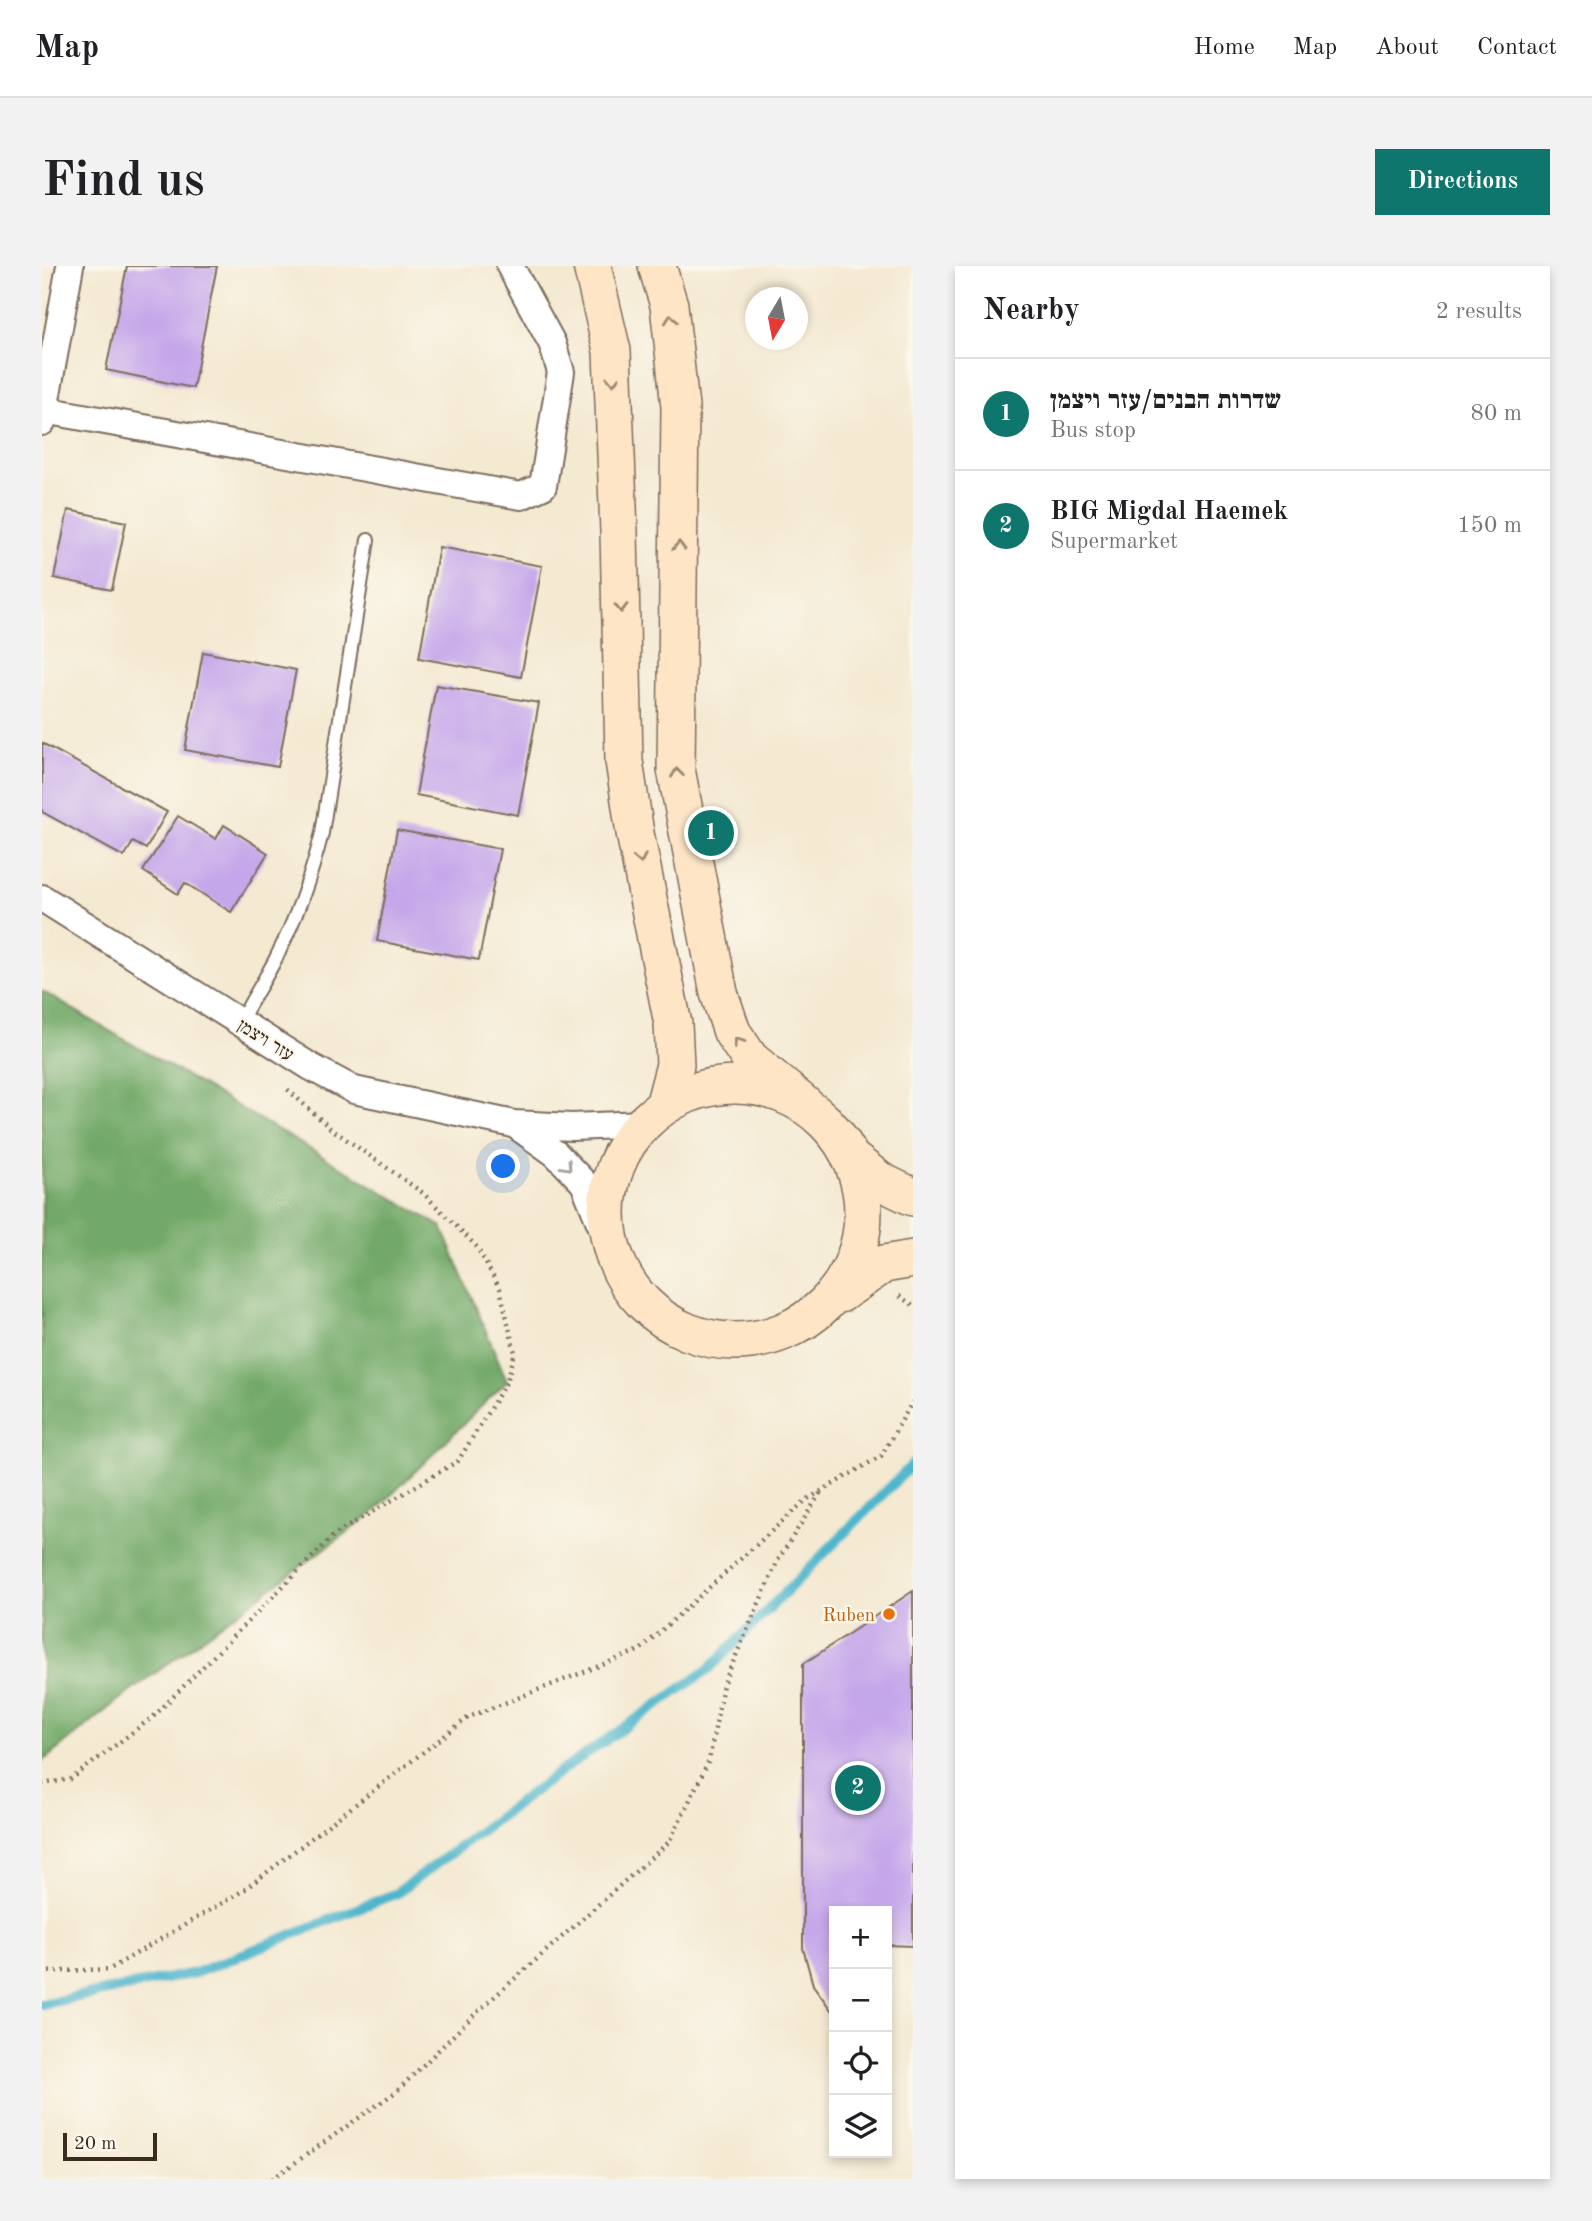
<!DOCTYPE html>
<meta charset="utf-8">
<style>
body{margin:0;font-family:"Old Standard TT","Frank Ruhl Libre",serif;background:#f2f2f2;color:#202124}
.controls{position:absolute;right:21px;bottom:21px;display:grid;overflow:hidden;border-radius:0px;box-shadow:0 4px 10px #0003}
.controls button{width:63px;height:63px;display:grid;place-items:center;padding:0;border:0;border-bottom:2px solid #e0e0e0;background:#fff;color:#202124;font:35px sans-serif}
.compass{position:absolute;left:703px;top:21px;width:63px;height:63px;border-radius:50%;background:#fff;box-shadow:0 4px 10px #0003;rotate:190deg}
.scale{position:absolute;left:21px;bottom:18px;width:94px;box-sizing:border-box;padding-left:7px;border:4px solid #3b2a1e;border-top:0;font-size:19px;line-height:24px;white-space:nowrap;color:#3b2a1e;-webkit-text-stroke:5px #fbf7ec;paint-order:stroke}
.you{position:absolute;left:462px;top:901px;width:24px;height:24px;margin:-18px;border:5px solid #fff;border-radius:50%;background:#1a73e8;box-shadow:0 0 0 10px #1a73e833}
.badge{display:grid;place-items:center;width:46px;height:46px;border-radius:50%;background:#0f766e;color:#fff;font-size:23px;font-weight:700}
.pin{position:absolute;translate:-50% -50%;border:4px solid #fff;box-shadow:0 2px 7px #0006}
.list{margin:0;padding:0;list-style:none}
h2{display:flex;justify-content:space-between;align-items:center;height:91px;margin:0;padding:0 28px;font-size:30px}
h2 small{font-size:23px;font-weight:400;color:#757577}
.list li{display:grid;grid-template-columns:46px 1fr auto;gap:21px;align-items:center;box-sizing:border-box;height:112px;padding:0 28px;border-top:2px solid #e0e0e0}
.list b{display:block;font-size:26px;white-space:nowrap}
.list p{margin:0;font-size:23px;white-space:nowrap;color:#757577}
.list em{font-size:23px;font-style:normal;color:#757577}
.icon{flex:none;width:38px;height:38px;fill:none;stroke:currentColor;stroke-width:2;stroke-linecap:round;stroke-linejoin:round}
.map{position:relative;flex:none;width:871px;height:1913px;overflow:hidden;border-radius:0px}
header{display:flex;align-items:center;gap:42px;box-sizing:border-box;height:98px;padding:0 35px;background:#fff;border-bottom:2px solid #e0e0e0}
header strong{font-size:33px}
nav{display:flex;gap:38px;margin-inline-start:auto;font-size:24px}
.intro{display:flex;align-items:center;justify-content:space-between;box-sizing:border-box;height:168px;padding:0 42px}
h1{margin:0;font-size:49px}
.button{padding:18px 32px;border-radius:0px;background:#0f766e;color:#fff;font-size:24px;font-weight:700}
main{display:flex;gap:42px;padding:0 42px}
aside{flex:1;background:#fff;border-radius:0px;box-shadow:0 4px 10px #0003}
.map>svg:first-child{display:block}
.forest{fill:#72a967;stroke:#566a42;stroke-width:2}
.lines{fill:none;stroke-linecap:round;stroke-linejoin:round}
.stream{stroke:#4db6cc;stroke-width:10}
.building{fill:#c4a6ea}
.service-casing{stroke:#7c6d5d;stroke-width:16}
.minor-casing{stroke:#7c6d5d;stroke-width:30}
.secondary-casing{stroke:#7c6d5d;stroke-width:40}
.path{stroke:#7c6d5d;stroke-width:4.5;stroke-dasharray:2 5;stroke-linecap:butt}
.service{stroke:#fff;stroke-width:12}
.minor{stroke:#fff;stroke-width:26}
.secondary{stroke:#fde5c5;stroke-width:37}
.oneway{stroke:#9c8872}
.oneway2{stroke:#a79f9a}
.food-dot{fill:#e8710a;stroke:#fbf7ec;stroke-width:2.5}
.labels{text-anchor:middle;stroke-width:5;stroke-linejoin:round;paint-order:stroke}
.street-label{font-size:19px;fill:#3b2a1e;stroke:#fbf7ec}
.food-label{font-size:19px;fill:#c56008;stroke:#fbf7ec;text-anchor:end}
</style>
<header>
<strong>Map</strong>
<nav><a>Home</a><a>Map</a><a>About</a><a>Contact</a></nav>
</header>
<div class="intro"><h1>Find us</h1><a class="button">Directions</a></div>
<main>
<div class="map">
<svg width="871" height="1913" viewBox="0 0 871 1913">
<rect width="100%" height="100%" fill="#fbf7ec"/>
<filter id="ink" filterUnits="userSpaceOnUse"><feTurbulence type="fractalNoise" baseFrequency=".0143" numOctaves="2"/><feDisplacementMap in="SourceGraphic" scale="14" xChannelSelector="R" yChannelSelector="G"/><feConvolveMatrix kernelMatrix="1 2 1 2 8 2 1 2 1" color-interpolation-filters="sRGB"/></filter>
<filter id="wash" filterUnits="userSpaceOnUse"><feTurbulence type="fractalNoise" baseFrequency=".00686" numOctaves="4" result="noise"/><feDisplacementMap in="SourceGraphic" scale="28" xChannelSelector="R" yChannelSelector="G"/><feGaussianBlur stdDeviation="1.57" result="paint"/><feColorMatrix in="noise" values="0 0 0 0 0 0 0 0 0 0 0 0 0 0 0 0 0 1.4 0 .05"/><feComposite in="paint" operator="in"/></filter>
<g filter="url(#wash)">
<rect width="100%" height="100%" fill="#f4e9d1"/>
<path class="forest" d="M0 725 400 961 465 1115 330 1248 74 1436 0 1496Z"/>
<g class="lines">
<path class="stream" d="M0 1738 153 1707 355 1627 515 1508 667 1403 871 1198"/>
</g>
<g id="blocks">
<path class="building" d="M85 0H175L151 122 64 104Z
M26 244 84 256 70 324 12 312Z
M397 281 500 300 479 411 377 392Z
M161 386 254 404 236 501 143 484Z
M394 419 497 437 476 549 374 529Z
M0 477 125 546 104 583 91 576 82 591 0 546Z
M136 550 174 573 182 559 226 587 189 646 143 617 136 628 101 605Z
M355 564 458 583 437 694 335 675Z
M871 1325V1680L845 1679V1645H792V1748L771 1719 761 1682V1398Z"/>
</g>
</g>
<g filter="url(#ink)">
<use href="#blocks" fill-opacity="0" stroke="#7c6d5d" stroke-width="2"/>
<g class="lines">
<g class="service-casing">
<path id="service" d="M198 756C209 735 222 715 233 694 254 653 269 611 280 567L326 274"/>
</g>
<g class="minor-casing">
<path id="minor" d="M2 144 479 230 501 220 519 106 510 77 468 0
M0 156 28 0
M0 632 269 801 312 824 472 858 530 861 601 858
M472 858 514 888 542 917 575 998"/>
</g>
<g class="secondary-casing">
<path id="secondary" d="M550 0 570 85 577 266 582 495 593 567 631 758 633 799 622 840
M615 0 627 39 638 141 634 503 677 727 690 766 708 793 763 839
M565 947a128 128 0 1 1 256 0a128 128 0 1 1-256 0Z
M810 893 838 915 871 931
M798 1028 842 998 871 993"/>
</g>
<path class="path" d="M857 1030 871 1039
M0 1518 29 1513 112 1450 293 1268 416 1195 465 1115 473 1087 458 1023 435 981 381 927 288 862 245 823
M0 1706 68 1703 202 1624 427 1451 598 1384 764 1234 839 1190 871 1135
M230 1913 355 1825 434 1747 627 1576 667 1495 681 1419 736 1294 779 1226"/>
<use href="#service" class="service"/>
<use href="#minor" class="minor"/>
<use href="#secondary" class="secondary"/>
</g>
<defs><path id="oneway-chevron" d="M-2-3.5L2.5 0L-2 3.5" fill="none" stroke-width="1.6" stroke-linecap="round" stroke-linejoin="round" transform="scale(1.75)"/></defs>
<g class="oneway">
<use href="#oneway-chevron" transform="translate(629 53) rotate(-96)"/>
<use href="#oneway-chevron" transform="translate(571 115) rotate(88)"/>
<use href="#oneway-chevron" transform="translate(637 280) rotate(-89)"/>
<use href="#oneway-chevron" transform="translate(579 342) rotate(89)"/>
<use href="#oneway-chevron" transform="translate(635 507) rotate(-97)"/>
<use href="#oneway-chevron" transform="translate(598 593) rotate(79)"/>
<use href="#oneway-chevron" transform="translate(696 776) rotate(-124)"/>
</g>
<use class="oneway2" href="#oneway-chevron" transform="translate(525 900) rotate(46)"/>
</g>
<circle class="food-dot" cx="847" cy="1348" r="7"/>
<g class="labels">
<g class="street-label">
<text transform="translate(224 773) rotate(32)" y="7">עזר ויצמן</text>
</g>
<g class="food-label">
<text x="833" y="1355">Ruben</text>
</g>
</g>
</svg>
<div class="controls">
<button>+</button>
<button>−</button>
<button><svg class="icon" aria-label="locate" viewBox="0 0 24 24"><circle cx="12" cy="12" r="6"/><path d="M12 2v4M12 18v4M2 12h4M18 12h4"/></svg></button>
<button><svg class="icon" aria-label="layers" viewBox="0 0 24 24"><path d="M12 4l9 5-9 5-9-5zM3 14l9 5 9-5"/></svg></button>
</div>
<svg class="compass" viewBox="-18 -18 36 36"><path d="M0-13l5 13h-10z" fill="#e53935"/><path d="M0 13l5-13h-10z" fill="#757577"/></svg>
<div class="scale">20 m</div>
<div class="you"></div>
<div class="pin badge" style="left:669px;top:567px">1</div>
<div class="pin badge" style="left:816px;top:1522px">2</div>
</div>
<aside>
<h2>Nearby<small>2 results</small></h2>
<ul class="list">
<li><span class="badge">1</span><div><b>שדרות הבנים/עזר ויצמן</b><p>Bus stop</p></div><em>80 m</em></li>
<li><span class="badge">2</span><div><b>BIG Migdal Haemek</b><p>Supermarket</p></div><em>150 m</em></li>
</ul>
</aside>
</main>
